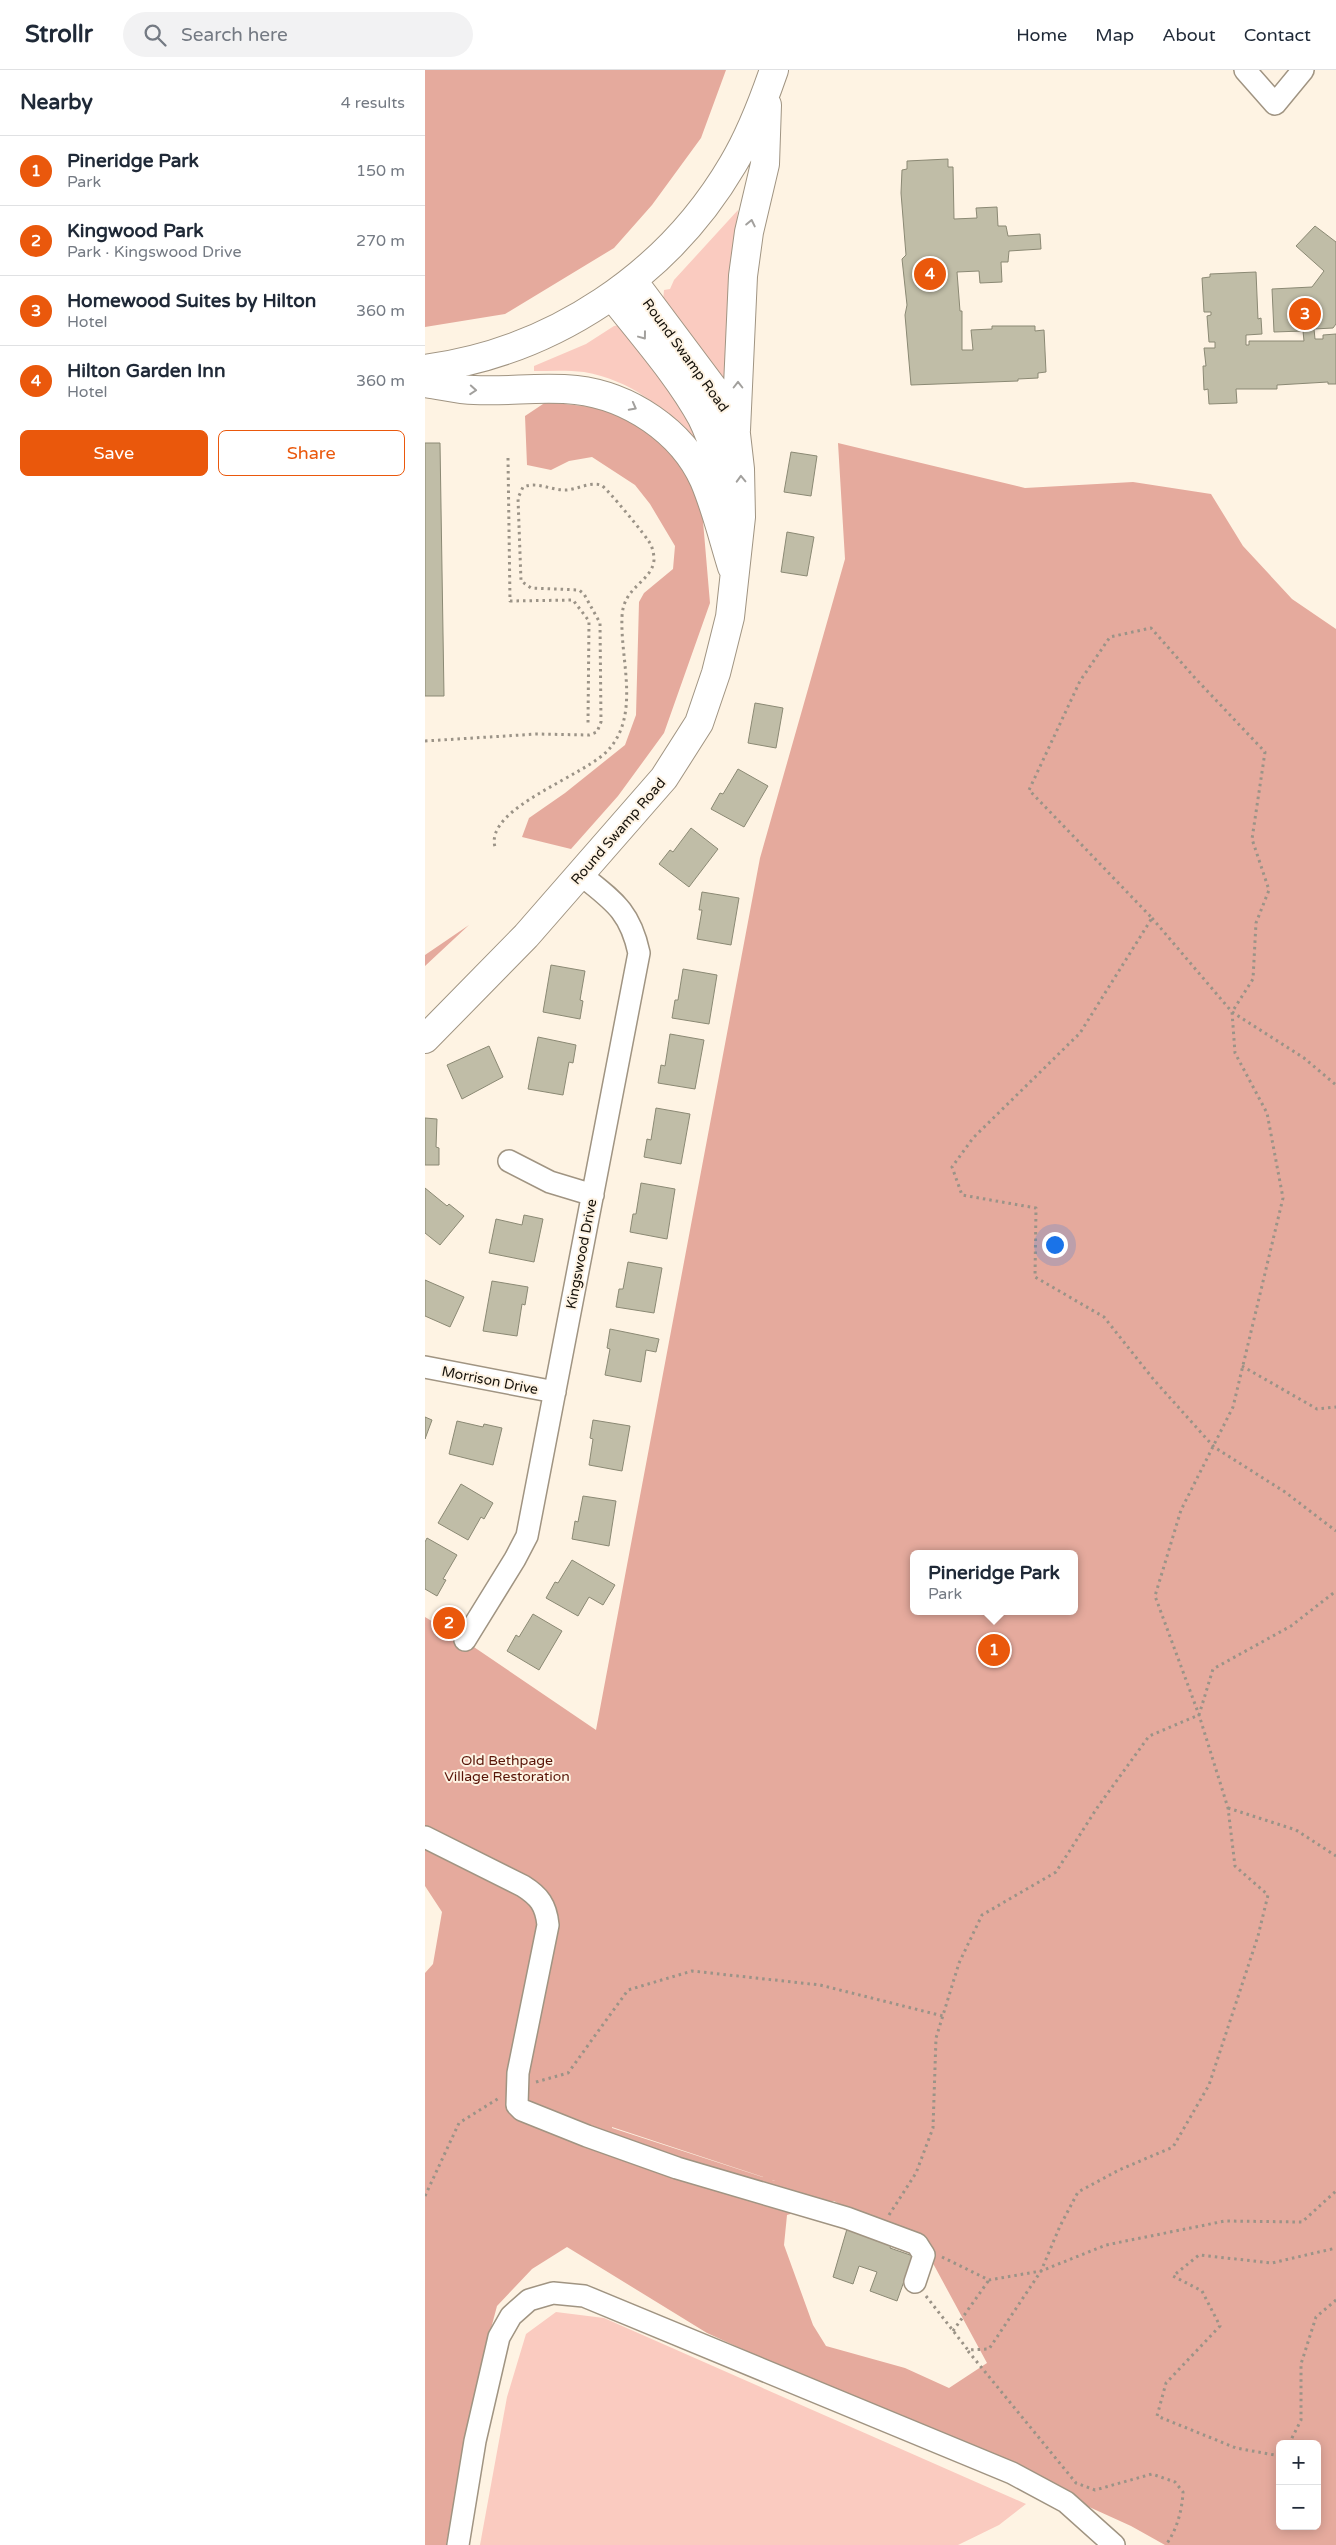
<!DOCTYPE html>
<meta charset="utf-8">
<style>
body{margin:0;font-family:"Varela Round",sans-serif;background:#f2f2f3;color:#1f2937}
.controls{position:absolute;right:15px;bottom:15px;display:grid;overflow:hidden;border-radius:8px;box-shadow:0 2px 12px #0003}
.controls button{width:45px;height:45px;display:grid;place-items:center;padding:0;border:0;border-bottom:1px solid #e0e1e3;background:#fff;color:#1f2937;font:25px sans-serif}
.you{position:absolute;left:629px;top:1174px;width:18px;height:18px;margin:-12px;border:4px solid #fff;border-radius:50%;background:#1a73e8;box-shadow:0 0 0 8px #1a73e833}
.badge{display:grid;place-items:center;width:32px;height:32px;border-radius:50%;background:#ea580c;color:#fff;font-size:16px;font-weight:700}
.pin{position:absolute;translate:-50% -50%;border:2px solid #fff;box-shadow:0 1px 5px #0006}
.popup{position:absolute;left:485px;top:1480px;width:168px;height:65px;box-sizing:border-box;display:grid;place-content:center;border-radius:8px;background:#fff;filter:drop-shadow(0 1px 4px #0005);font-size:16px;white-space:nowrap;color:#747a83}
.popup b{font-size:19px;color:#1f2937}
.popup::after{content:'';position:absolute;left:50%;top:100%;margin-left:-10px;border:10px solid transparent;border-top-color:#fff}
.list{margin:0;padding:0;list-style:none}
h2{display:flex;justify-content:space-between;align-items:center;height:65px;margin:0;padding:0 20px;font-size:21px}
h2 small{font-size:16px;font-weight:400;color:#747a83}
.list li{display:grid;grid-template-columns:32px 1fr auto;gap:15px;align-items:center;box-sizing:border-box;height:70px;padding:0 20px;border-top:1px solid #e0e1e3}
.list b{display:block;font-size:19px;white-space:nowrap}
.list p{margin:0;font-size:16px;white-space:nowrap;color:#747a83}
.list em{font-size:16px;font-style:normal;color:#747a83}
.actions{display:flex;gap:10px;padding:15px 20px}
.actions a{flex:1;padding:11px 0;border:1px solid #ea580c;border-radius:8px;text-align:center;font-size:18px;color:#ea580c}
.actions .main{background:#ea580c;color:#fff}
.icon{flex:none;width:28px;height:28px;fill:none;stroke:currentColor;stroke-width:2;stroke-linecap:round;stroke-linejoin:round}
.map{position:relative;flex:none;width:911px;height:2475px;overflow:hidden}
header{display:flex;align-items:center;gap:30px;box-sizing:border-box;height:70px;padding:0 25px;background:#fff;border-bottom:1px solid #e0e1e3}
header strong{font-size:24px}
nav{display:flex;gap:28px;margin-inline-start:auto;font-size:18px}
.search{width:350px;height:45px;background:#f2f2f3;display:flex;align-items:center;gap:12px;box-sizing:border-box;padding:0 18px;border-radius:28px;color:#747a83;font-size:19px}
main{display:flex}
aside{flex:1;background:#fff}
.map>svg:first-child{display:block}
.green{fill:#facbc0}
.forest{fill:#e5aa9d;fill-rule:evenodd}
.building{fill:#c0bda7;stroke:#8b8974}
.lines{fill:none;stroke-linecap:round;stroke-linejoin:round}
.minor-casing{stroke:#a09482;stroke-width:24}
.major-casing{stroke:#a09482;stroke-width:30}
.path{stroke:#9b9387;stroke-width:3;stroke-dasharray:2.5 4;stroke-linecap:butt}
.minor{stroke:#fff;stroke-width:21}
.major{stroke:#fff;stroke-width:28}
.oneway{stroke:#a2a09d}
.labels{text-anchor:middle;stroke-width:4;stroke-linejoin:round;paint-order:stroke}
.street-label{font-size:14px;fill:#16120b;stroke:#fef3e3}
.park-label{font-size:14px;fill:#581407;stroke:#fef3e3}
</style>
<header>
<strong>Strollr</strong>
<div class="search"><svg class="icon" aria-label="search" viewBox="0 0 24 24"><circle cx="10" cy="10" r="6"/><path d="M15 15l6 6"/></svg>Search here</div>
<nav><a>Home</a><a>Map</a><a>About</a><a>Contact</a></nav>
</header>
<main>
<aside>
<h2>Nearby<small>4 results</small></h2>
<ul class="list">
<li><span class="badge">1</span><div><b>Pineridge Park</b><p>Park</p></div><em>150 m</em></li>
<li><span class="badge">2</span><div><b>Kingwood Park</b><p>Park · Kingswood Drive</p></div><em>270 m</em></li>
<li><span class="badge">3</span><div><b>Homewood Suites by Hilton</b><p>Hotel</p></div><em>360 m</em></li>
<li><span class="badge">4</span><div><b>Hilton Garden Inn</b><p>Hotel</p></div><em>360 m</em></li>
</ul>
<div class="actions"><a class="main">Save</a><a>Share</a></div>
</aside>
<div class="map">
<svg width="911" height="2475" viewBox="0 0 911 2475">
<rect width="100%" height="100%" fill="#fef3e3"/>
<path class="green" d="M313 140 304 225 301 312 238 231 239 220 245 219 249 210Z
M195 255 262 342 273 368 269 367C234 335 207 311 159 302 143 300 125 301 109 301V296L161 274 189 256Z
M131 2242 179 2248 601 2434 574 2455 533 2475H55L82 2327 101 2264Z"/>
<path class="forest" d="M0 0H301L276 68 227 135 189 178 80 244 0 257Z
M121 332 177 338 240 369 275 416 285 533 239 663 193 726 146 779 97 767 104 748 140 723 200 675 211 645 214 532 219 523 248 499 250 476 225 434 210 415 167 387 144 391 126 400 102 395 100 346Z
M413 373 600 418 708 412 786 424 818 476 867 529 911 559V2475H740L706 2456 282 2263 142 2177 107 2199 72 2236 55 2300 21 2475H0V1903L8 1894 17 1842 0 1816V1547L40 1571 171 1660 335 788 420 489ZM489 1484H649V1541H489ZM187 2057 350 2111 187 2058ZM409 2131 504 2186 562 2293 524 2318 480 2298 401 2276 388 2255 359 2175 362 2145ZM855 2374H892V2456H855Z
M44 855 0 896V885Z"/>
<path class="building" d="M523 89V97H528L529 149 552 148 551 138 572 137 573 156H581L583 166 615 164 616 179 584 181 583 192H576L577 212 555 213 554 201 532 202 535 241H537V280H548L546 260 567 259V256H610V261L619 260 621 302 613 303V308L593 309V311L486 315 480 245 482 235 477 189 481 185 476 123 477 100 482 99V91Z
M890 156 911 172V254L908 258 889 259 890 269H898V265L911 264V314H903V312L852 315V319H811L812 333 784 334 783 319 779 320 778 296H781L779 278H790V272H784L782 246 786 245V242H779L777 208 785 207V204L831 202 833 249 836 248 837 264 821 265V275H824V271H879L878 261 849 262 847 219 887 217 899 201 871 176Z
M0 373H15L19 626H0Z
M366 382 392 386 386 426 359 422Z
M362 462 389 467 382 506 356 502Z
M330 633 358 638 351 678 323 673Z
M313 699 343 716 319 757 286 739 295 723 298 724Z
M266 758 293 779 264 817 234 794 245 780 248 782Z
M277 822 314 828 306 875 272 869 277 840H274Z
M126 895 160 901 155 930 158 931 155 949 118 942Z
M258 899 292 905 284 954 247 948 250 930H253Z
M245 964 279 970 270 1019 233 1013 236 995 240 996Z
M113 967 151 975 148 993 144 992 138 1025 103 1019Z
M64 976 78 1007 37 1029 22 995Z
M231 1038 265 1044 256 1094 219 1087 222 1069 226 1070Z
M0 1048 12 1049 11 1077 14 1078V1095H0Z
M216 1113 250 1119 242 1169 205 1162 208 1144H211Z
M0 1118 22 1136 24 1134 39 1146 15 1175 0 1163Z
M99 1145 118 1149 109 1192 64 1183 71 1149 97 1155Z
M203 1192 237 1198 229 1243 191 1237 194 1219H198Z
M0 1210 39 1227 25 1257 0 1246Z
M67 1211 103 1217 100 1235 97 1234 92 1266 58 1261Z
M185 1259 234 1269 231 1282 221 1280 216 1312 180 1305 185 1279 182 1278Z
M0 1347 7 1350 0 1369Z
M168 1350 205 1356 197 1401 164 1395 168 1369 165 1368Z
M32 1351 58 1357 59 1354 77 1358 68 1395 24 1384Z
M36 1414 68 1433 59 1449 56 1447 43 1470 13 1453Z
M158 1426 191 1431 184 1476 147 1469 150 1451 153 1452Z
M2 1468 32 1485 18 1509 21 1510 12 1526 0 1519V1472Z
M147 1490 190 1515 178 1535 164 1527 153 1546 121 1528 130 1512 133 1513Z
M108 1544 137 1561 114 1600 82 1581 91 1565 94 1567Z
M422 2159 466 2175 465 2178 488 2186 472 2231 445 2221 452 2202 434 2196 428 2214 408 2207Z"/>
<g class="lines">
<g class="minor-casing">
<path id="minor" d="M820 0 850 34 878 0
M84 1091 125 1112 168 1125
M0 1297 130 1322
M40 1570 90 1489 102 1466 214 883C205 840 187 830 155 804
M0 1767 98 1816C114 1826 121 1835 123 1855L93 2003 92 2035 97 2040 162 2066 252 2098 422 2148 492 2174 499 2185 490 2212
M33 2475 50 2371 74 2267 86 2246 104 2230 128 2223 159 2226 587 2403 641 2432 689 2475"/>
</g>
<g class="major-casing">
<path id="major" d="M188 227C217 264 255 307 277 348 290 374 297 405 301 434
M0 299C128 282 243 205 308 94 326 64 338 32 349 0
M0 313C16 315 33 320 49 320 83 322 117 316 151 320 204 326 257 361 279 410 291 438 298 468 307 497
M311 360 318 206 324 162 340 94 342 35
M0 969 101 866 239 708 274 653 291 603 305 547 316 447 315 399 311 364 304 344 291 322 208 211"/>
</g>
<path class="path" d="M83 388 85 531 148 530 164 551 163 653
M0 671 112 664 164 665 172 662 176 652 175 553 159 524 154 520 106 518 96 511 93 428 98 417C113 411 127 421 142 420 153 419 164 412 176 415 181 417 223 468 226 475 228 480 229 485 229 490 227 512 198 516 197 547 195 589 215 642 185 678 164 705 59 737 70 777
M727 848 807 942 879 988 911 1015
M817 1296 892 1339 911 1337
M803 1738 871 1760 911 1786
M111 2012 143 2003 203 1920 267 1901 395 1915 518 1946
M0 2126 34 2053 74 2028
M464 2145 491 2103 508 2058 511 1968 534 1893 557 1845 631 1802 672 1738 724 1666 774 1645 788 1599 866 1556 911 1521
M517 2187 564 2210 616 2201 635 2156 653 2122 694 2100 748 2077 784 2015 833 1866 843 1825 810 1796 803 1738 774 1645 730 1526 756 1440 808 1337 858 1128 842 1043 810 983 807 942 828 909 831 853 844 820 827 769 840 682 770 608 726 558 685 567 655 611 604 720 727 848 655 963 548 1068 527 1097 537 1125 611 1138 610 1207 679 1247 729 1310 789 1377 860 1422 911 1461
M501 2226 543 2280 564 2279 616 2201 681 2175 800 2151 877 2152 911 2121
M528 2261 564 2210
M543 2281 651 2413 670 2420 727 2404 750 2412 758 2422C757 2441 752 2459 741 2475
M864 2374 876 2350V2294L891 2247 911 2230
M855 2386 811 2378 732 2346 741 2313 795 2256 777 2221 748 2206 774 2185 847 2193 911 2178"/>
<use href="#minor" class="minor"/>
<use href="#major" class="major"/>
</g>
<defs><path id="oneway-chevron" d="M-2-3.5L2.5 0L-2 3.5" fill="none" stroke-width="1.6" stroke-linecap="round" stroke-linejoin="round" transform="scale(1.25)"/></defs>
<g class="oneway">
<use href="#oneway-chevron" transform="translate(326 153) rotate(-78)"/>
<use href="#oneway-chevron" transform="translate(218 266) rotate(53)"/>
<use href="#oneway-chevron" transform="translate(313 315) rotate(-90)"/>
<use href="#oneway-chevron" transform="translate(48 320) rotate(4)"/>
<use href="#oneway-chevron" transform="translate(208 337) rotate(28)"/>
<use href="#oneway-chevron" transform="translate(316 409) rotate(-92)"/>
</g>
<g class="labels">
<g class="street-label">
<text transform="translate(261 285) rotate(54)" y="5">Round Swamp Road</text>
<text transform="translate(193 761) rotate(-49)" y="5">Round Swamp Road</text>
<text transform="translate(156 1184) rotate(-79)" y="5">Kingswood Drive</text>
<text transform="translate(65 1310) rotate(11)" y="5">Morrison Drive</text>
</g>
<g class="park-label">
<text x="82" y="1695">Old Bethpage<tspan x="82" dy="16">Village Restoration</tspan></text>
</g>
</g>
</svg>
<div class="controls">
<button>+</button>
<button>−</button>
</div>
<div class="you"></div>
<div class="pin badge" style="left:569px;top:1580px">1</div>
<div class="popup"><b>Pineridge Park</b>Park</div>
<div class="pin badge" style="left:24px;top:1553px">2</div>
<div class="pin badge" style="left:880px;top:244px">3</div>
<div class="pin badge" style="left:505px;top:204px">4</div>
</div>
</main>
